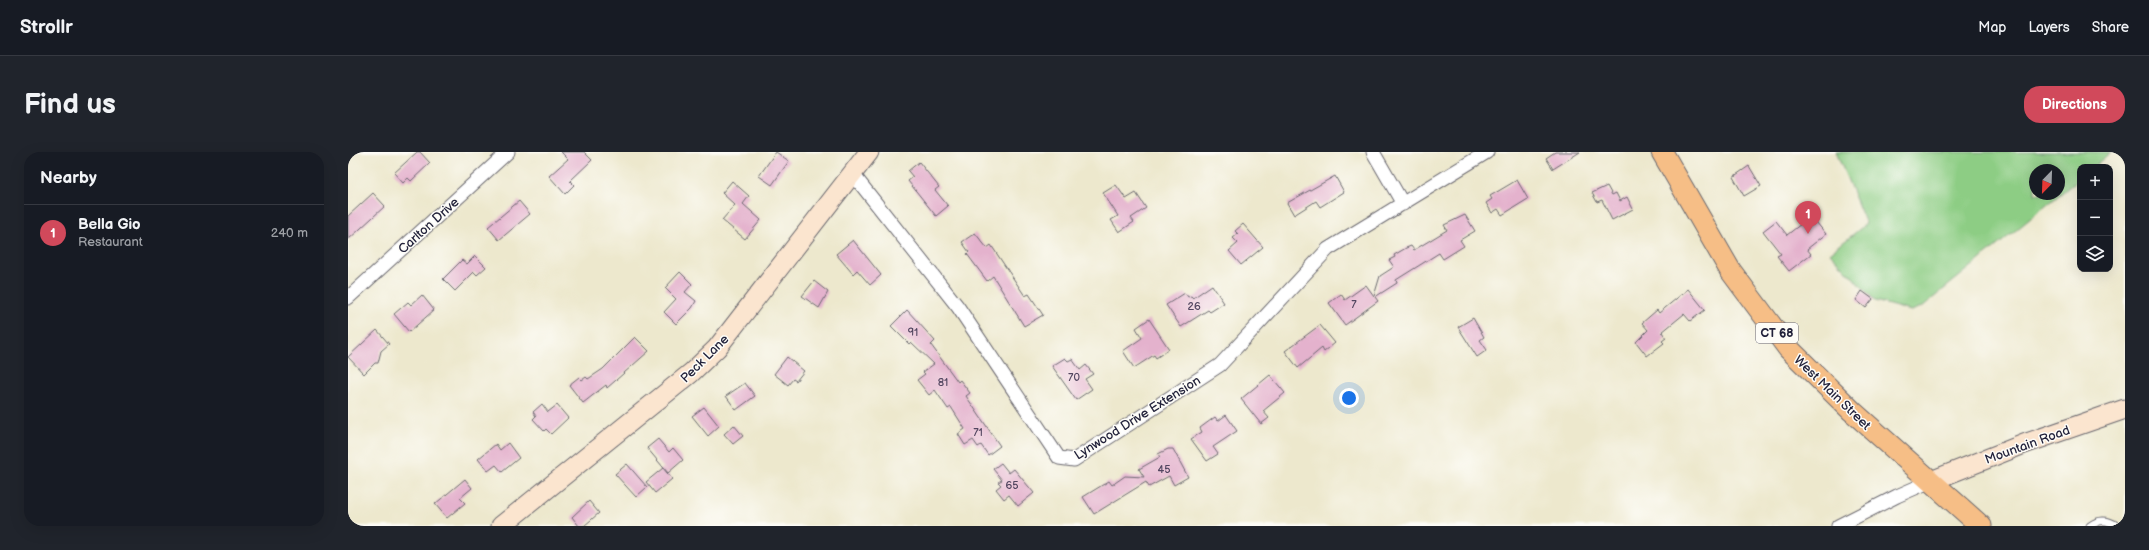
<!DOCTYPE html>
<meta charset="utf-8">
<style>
body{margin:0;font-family:"Balsamiq Sans",sans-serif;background:#20242c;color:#f1f3f6}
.controls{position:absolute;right:12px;top:12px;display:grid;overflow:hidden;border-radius:8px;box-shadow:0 4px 16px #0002}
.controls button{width:36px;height:36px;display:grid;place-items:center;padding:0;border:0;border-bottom:1px solid #363941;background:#171b24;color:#f1f3f6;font:20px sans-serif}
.compass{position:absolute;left:1681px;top:12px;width:36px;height:36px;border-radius:50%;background:#171b24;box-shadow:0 4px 16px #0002;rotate:203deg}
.you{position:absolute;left:1001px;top:246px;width:14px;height:14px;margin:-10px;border:3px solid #fff;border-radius:50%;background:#1a73e8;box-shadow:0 0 0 6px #1a73e833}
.badge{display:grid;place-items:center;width:26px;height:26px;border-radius:50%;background:#d1495b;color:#fff;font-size:13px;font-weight:700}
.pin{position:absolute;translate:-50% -33px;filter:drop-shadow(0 1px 2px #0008)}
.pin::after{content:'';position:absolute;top:21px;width:14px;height:12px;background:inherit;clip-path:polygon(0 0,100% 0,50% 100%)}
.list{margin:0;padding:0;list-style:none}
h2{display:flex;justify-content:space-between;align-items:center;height:52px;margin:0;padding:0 16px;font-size:17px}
h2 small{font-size:13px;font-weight:400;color:#9ea1a6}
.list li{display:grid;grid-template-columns:26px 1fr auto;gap:12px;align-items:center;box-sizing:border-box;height:56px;padding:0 16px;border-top:1px solid #363941}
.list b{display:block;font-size:15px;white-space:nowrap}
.list p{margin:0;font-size:13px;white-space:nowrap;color:#9ea1a6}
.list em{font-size:13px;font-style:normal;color:#9ea1a6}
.icon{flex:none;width:22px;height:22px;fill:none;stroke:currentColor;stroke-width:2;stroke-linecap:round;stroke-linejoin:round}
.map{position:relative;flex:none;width:1777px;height:374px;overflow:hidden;border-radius:16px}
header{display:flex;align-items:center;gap:24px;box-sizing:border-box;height:56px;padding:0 20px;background:#171b24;border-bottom:1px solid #363941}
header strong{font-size:19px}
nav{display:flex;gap:22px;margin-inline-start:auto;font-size:14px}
.intro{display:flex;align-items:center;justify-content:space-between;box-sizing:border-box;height:96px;padding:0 24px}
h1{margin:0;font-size:28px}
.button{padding:10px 18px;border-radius:16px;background:#d1495b;color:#fff;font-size:14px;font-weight:700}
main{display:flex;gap:24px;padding:0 24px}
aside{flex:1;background:#171b24;border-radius:16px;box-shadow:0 4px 16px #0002}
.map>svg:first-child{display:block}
.green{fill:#8dcd84;stroke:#587860;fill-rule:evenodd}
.building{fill:#e4b2cd}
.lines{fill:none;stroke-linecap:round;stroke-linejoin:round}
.lane-casing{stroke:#69676e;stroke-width:9}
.street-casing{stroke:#69676e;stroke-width:15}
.secondary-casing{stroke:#69676e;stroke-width:21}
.primary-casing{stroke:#69676e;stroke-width:23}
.lane{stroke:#fff;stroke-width:7}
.street{stroke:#fff;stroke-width:13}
.secondary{stroke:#fbe5cf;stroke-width:19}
.primary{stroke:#f6be86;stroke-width:21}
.labels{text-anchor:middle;stroke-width:3;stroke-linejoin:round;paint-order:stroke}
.number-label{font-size:11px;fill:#524660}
.shield{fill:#fdfcf7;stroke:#646373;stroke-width:1}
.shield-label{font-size:12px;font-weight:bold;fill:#22223b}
.street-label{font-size:13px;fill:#22223b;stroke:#fdfcf7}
</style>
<header>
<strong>Strollr</strong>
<nav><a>Map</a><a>Layers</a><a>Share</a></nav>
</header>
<div class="intro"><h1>Find us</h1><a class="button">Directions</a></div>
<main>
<aside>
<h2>Nearby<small></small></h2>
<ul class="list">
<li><span class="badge">1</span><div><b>Bella Gio</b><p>Restaurant</p></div><em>240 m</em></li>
</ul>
</aside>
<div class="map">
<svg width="1777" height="374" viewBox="0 0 1777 374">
<rect width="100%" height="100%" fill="#fdfcf7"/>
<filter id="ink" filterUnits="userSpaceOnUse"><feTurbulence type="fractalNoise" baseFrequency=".025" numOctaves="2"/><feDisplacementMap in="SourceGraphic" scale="8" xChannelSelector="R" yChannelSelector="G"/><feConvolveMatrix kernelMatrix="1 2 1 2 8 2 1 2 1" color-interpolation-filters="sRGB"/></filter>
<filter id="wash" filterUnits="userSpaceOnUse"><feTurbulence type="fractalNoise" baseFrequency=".012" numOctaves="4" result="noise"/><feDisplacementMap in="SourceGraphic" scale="16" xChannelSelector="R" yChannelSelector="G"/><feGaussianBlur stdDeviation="0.9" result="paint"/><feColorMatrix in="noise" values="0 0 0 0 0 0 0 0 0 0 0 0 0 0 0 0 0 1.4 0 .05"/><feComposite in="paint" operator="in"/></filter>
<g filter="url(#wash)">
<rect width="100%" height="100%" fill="#ede8cd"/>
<path class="green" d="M1488 0H1763L1745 15H1732V26L1574 155 1563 159 1527 149 1482 101 1518 72ZM1687 18H1711V42H1687Z"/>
<g id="blocks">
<path class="building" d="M69 0H72L82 11 63 29 60 26 55 31 46 21Z
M213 0H236L244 8 222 29 226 33 217 42 201 24 220 7Z
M428 0 441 9 424 33 411 24Z
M1207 0H1232L1205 17 1198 6Z
M571 10 591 35 587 38 600 54 588 64 560 29 565 25 560 19Z
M1401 14 1413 34 1396 44 1385 25Z
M987 24 996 40 972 55 968 49 946 63 939 51Z
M1169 28 1180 47 1154 63 1150 57 1144 61 1138 51 1144 47 1142 44Z
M384 29 401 44 395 52 413 68 397 87 374 68 387 53 374 41Z
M768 33 778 47 788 41 798 56 783 66 786 70 771 80 763 68 770 64 755 41Z
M1259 34 1264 43 1268 41 1272 49 1279 45 1285 57 1264 68 1254 48 1249 50 1244 41Z
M25 41 37 54 0 88V64Z
M171 49 182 62 151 88 140 75Z
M1117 63 1127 79 1112 88 1116 94 1095 107 1091 101 1048 128 1049 131 1027 145 1030 149 997 173 981 151 993 142 997 148 1018 133 1026 144 1032 124 1046 115 1041 108 1047 105 1046 103 1058 96 1063 94 1066 98 1099 78 1096 73Z
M1463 64 1478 82 1459 97 1463 102 1441 119 1429 104 1433 102 1415 79 1428 69 1439 83Z
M895 72 915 95 893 113 881 99 890 91 885 86 890 82 887 79Z
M627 81 639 96 643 93 677 144 681 142 695 163 676 174 645 124 639 129 619 102 621 100 614 90Z
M505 88 533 123 522 133 509 118 505 122 488 102Z
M127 104 138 115 129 123 126 120 107 139 95 127 114 108 119 112Z
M332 120 344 132 337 140 348 149 344 156 328 172 316 160 328 147 317 136Z
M466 129 480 140 471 156 454 144Z
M864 133 876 151 862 160 860 158 833 175 818 153 837 141 840 145 843 144 845 146Z
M1340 137 1357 158 1342 169 1336 162 1314 180 1318 186 1314 189 1316 191 1299 204 1288 190 1300 178 1294 171 1309 158 1311 161Z
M1514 139 1525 147 1518 156 1508 148Z
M74 143 86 158 61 180 46 162 60 150 63 153Z
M559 158 587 189 583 193 610 230 612 228 622 241 618 244 652 294 640 303 633 293 630 295 625 288 617 293 610 282 617 277 603 255 600 257 587 238 581 243 569 228 577 222 575 220 586 212 563 190 561 192 543 174Z
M1125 166 1136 185 1132 188 1139 198 1129 205 1110 175Z
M801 167 821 197 808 206 806 203 786 216 775 199 794 186 788 176Z
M972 173 987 191 976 200 974 196 950 216 937 199Z
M29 178 41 192 33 199 30 211H27L16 222 0 205Z
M287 185 301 199 259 236 258 233 235 251 221 233 231 225 234 228 238 225 240 227 255 217Z
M439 205 456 219 448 229 445 227 440 233 426 222Z
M717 206 720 209 724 207 732 218 738 213 745 222 737 227 744 237 728 248 704 214Z
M922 223 937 241 915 259 921 266 913 272 893 247Z
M397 231 407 244 388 258 378 244Z
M194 252 200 260 209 253 220 266 203 282 198 277 196 279 185 267 188 264 185 260Z
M356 255 371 274 360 284 344 264Z
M878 263 889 279 865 295 870 302 859 309 843 287 854 280 852 276 867 265 870 269Z
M386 273 395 284 385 292 376 282Z
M310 287 321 300 325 296 335 308 320 321 299 296Z
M160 291 171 306 154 320 148 313 140 319 130 307 148 292 152 298Z
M820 297H825L840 325 826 333 821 324 801 335 798 330 746 362 735 345 761 329 764 333 777 324 796 325 791 317 812 305 810 302Z
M653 311 661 321 666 317 686 341 670 354 661 343 656 347 648 337 653 333 650 330 654 328 645 317Z
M279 312 299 335 288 345 267 322Z
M315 316 324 327 307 341 298 330Z
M117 327 124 336 112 346 117 351 99 366 87 352Z
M241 349 251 361 236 374H231L224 365Z"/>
</g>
</g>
<g filter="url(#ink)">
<use href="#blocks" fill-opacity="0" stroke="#69676e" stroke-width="1"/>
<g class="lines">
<g class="lane-casing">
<path id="lane" d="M1742 374C1751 367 1759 367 1769 374"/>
</g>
<g class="street-casing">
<path id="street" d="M1025 0 1055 52
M504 21 610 155 711 306 726 308 872 213 980 97 1139 0
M0 146 160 0
M1490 374 1549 344 1583 329"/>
</g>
<g class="secondary-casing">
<path id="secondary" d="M1583 329 1676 292 1777 257
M153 374 343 221 369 196 521 0"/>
</g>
<g class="primary-casing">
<path id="primary" d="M1314 0 1382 118 1440 196 1504 259 1633 374"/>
</g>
<use href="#lane" class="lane"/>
<use href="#street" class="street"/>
<use href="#secondary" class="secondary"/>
<use href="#primary" class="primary"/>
</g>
</g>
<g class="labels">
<g class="number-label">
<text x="1006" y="156">7</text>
<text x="846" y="158">26</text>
<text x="565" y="184">91</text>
<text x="726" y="229">70</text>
<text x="595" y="234">81</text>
<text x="630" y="284">71</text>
<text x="816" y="321">45</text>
<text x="664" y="337">65</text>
</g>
<rect class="shield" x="1408" y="171" width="42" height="20" rx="3"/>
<g class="shield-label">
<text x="1429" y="185">CT 68</text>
</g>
<g class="street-label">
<text transform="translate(80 73) rotate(-42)" y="5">Carlton Drive</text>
<text transform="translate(356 206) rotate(-45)" y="5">Peck Lane</text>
<text transform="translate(1485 240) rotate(44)" y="5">West Main Street</text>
<text transform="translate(789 265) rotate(-32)" y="5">Lynwood Drive Extension</text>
<text transform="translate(1679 292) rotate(-20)" y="5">Mountain Road</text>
</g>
</g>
</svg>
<div class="controls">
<button>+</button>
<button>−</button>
<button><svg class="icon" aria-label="layers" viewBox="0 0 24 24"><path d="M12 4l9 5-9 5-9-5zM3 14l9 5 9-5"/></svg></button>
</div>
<svg class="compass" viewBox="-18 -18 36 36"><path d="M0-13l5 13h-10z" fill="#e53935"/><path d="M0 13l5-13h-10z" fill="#9ea1a6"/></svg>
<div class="you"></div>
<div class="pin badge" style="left:1460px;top:82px">1</div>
</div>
</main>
